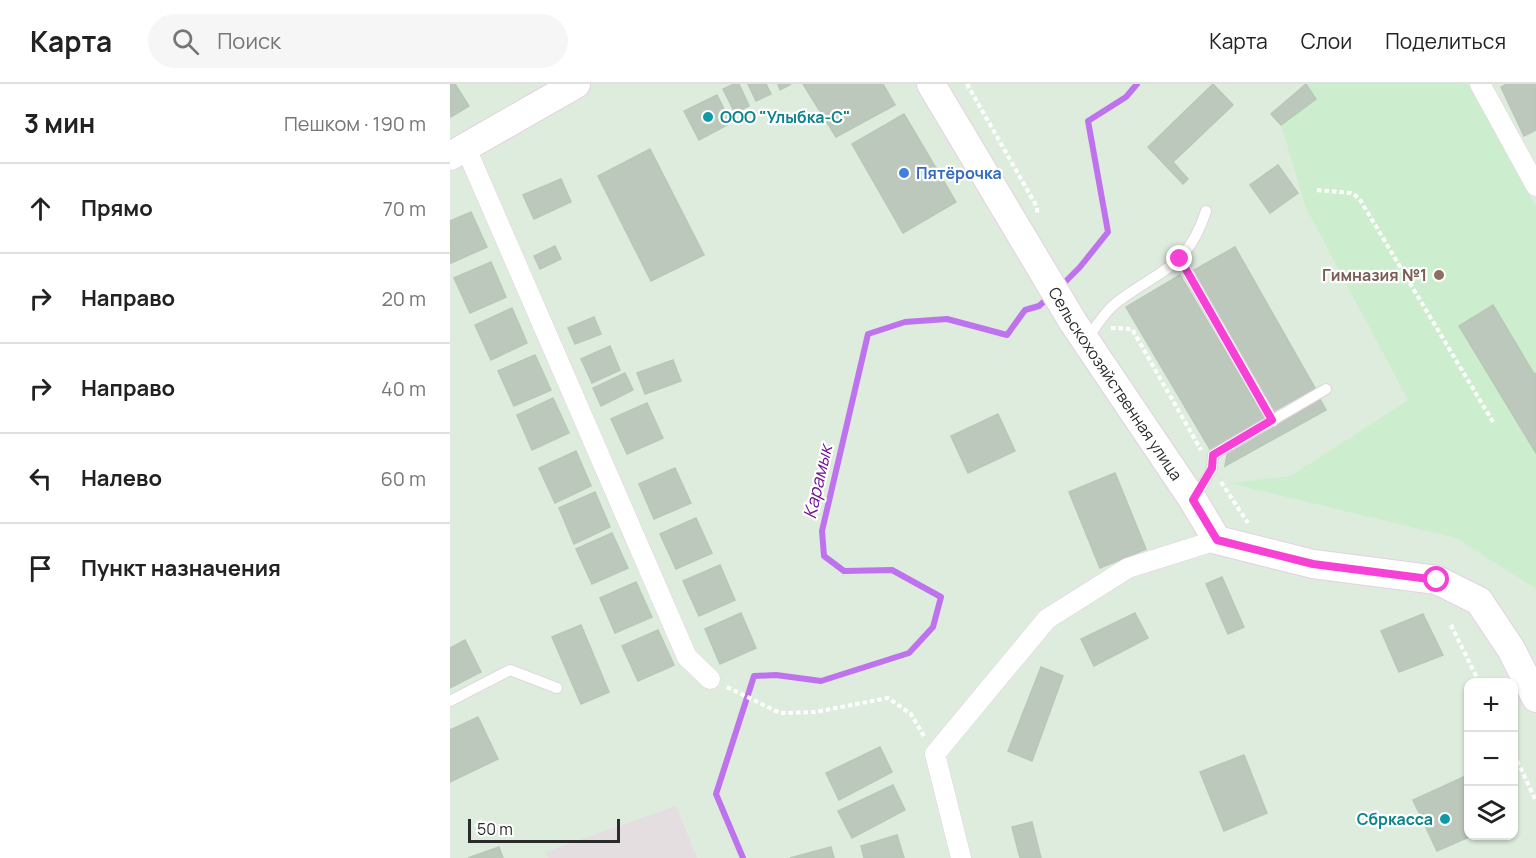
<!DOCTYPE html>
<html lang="ru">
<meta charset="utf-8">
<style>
body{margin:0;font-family:Manrope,sans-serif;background:#f6f6f6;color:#222}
.controls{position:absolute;right:18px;bottom:18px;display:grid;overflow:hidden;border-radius:12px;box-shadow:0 2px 4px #0004}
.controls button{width:54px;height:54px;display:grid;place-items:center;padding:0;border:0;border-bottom:2px solid #e0e0e0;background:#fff;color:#222;font:30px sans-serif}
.scale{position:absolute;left:18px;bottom:15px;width:152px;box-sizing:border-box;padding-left:6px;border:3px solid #2b2b2b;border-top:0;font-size:16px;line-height:21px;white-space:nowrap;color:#2b2b2b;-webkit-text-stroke:4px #fff;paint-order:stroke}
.stop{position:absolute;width:18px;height:18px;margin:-14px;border:4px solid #f740d6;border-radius:50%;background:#fff}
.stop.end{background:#f740d6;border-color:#fff;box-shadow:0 2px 6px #0008}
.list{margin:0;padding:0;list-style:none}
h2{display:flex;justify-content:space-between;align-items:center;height:78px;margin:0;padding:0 24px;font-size:26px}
h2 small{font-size:20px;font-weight:400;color:#767676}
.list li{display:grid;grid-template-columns:39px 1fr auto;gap:18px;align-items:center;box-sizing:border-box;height:90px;padding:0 24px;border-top:2px solid #e0e0e0}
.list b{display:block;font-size:22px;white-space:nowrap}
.list em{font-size:20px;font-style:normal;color:#767676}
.icon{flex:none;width:33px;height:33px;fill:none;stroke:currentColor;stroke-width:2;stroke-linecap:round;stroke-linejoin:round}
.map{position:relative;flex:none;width:1086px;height:774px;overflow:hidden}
header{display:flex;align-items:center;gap:36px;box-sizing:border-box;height:84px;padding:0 30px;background:#fff;border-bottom:2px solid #e0e0e0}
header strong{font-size:28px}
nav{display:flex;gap:33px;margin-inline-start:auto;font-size:21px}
.search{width:420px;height:54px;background:#f6f6f6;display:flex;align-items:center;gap:15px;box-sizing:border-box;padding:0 21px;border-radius:33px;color:#767676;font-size:22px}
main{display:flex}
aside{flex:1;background:#fff}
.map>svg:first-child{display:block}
.industrial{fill:#e5dee0}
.education{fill:#cdeece}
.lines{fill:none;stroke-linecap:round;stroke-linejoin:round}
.stream{stroke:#bf72ed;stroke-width:6}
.building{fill:#bdc8bd;stroke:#b7c8b7;stroke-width:1.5}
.service-casing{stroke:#e3d2e0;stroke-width:12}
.minor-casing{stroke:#e3d2e0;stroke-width:21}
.secondary-casing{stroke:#e3d2e0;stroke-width:30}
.path{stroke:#fff;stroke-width:4;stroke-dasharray:4.5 3;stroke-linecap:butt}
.service{stroke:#fff;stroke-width:10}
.minor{stroke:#fff;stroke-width:20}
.secondary{stroke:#fff;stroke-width:28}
.route{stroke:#f740d6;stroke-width:8}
.culture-dot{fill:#0f9aa8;stroke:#fff;stroke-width:2}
.shop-dot{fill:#3f7fe0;stroke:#fff;stroke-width:2}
.education-dot{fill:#8d6e63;stroke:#fff;stroke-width:2}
.labels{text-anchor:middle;stroke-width:4.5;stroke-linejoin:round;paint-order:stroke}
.culture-label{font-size:16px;font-weight:bold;fill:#0d838f;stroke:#fff;text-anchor:start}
.shop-label{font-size:16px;font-weight:bold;fill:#366cbe;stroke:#fff;text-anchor:start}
.education-label{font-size:16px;font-weight:bold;fill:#785e54;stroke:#fff;text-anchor:end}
.street-label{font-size:16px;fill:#2b2b2b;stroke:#fff}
.water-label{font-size:18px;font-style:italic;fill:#72109a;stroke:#fff}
</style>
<header>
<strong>Карта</strong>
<div class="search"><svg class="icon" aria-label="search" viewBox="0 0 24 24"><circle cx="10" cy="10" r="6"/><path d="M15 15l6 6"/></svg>Поиск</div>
<nav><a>Карта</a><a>Слои</a><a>Поделиться</a></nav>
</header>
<main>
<aside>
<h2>3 мин<small>Пешком · 190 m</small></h2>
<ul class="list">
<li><svg class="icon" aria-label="ahead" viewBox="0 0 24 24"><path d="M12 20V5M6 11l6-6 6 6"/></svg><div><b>Прямо</b></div><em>70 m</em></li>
<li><svg class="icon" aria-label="right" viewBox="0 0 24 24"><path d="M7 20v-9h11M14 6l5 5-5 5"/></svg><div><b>Направо</b></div><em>20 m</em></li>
<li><svg class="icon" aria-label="right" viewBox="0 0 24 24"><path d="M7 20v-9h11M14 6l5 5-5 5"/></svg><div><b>Направо</b></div><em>40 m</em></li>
<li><svg class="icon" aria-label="left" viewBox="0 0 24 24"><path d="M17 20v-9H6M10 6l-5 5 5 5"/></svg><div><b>Налево</b></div><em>60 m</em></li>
<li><svg class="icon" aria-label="arrive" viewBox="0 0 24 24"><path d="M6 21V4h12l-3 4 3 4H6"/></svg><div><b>Пункт назначения</b></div></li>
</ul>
</aside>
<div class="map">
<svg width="1086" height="774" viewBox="0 0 1086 774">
<rect width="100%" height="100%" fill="#deecdd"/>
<path class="industrial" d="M226 722 247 774H98L95 768Z"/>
<path class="education" d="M857 0H1018L1086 122V505L1006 454 779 399 841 392 958 316 856 124 831 41 866 15Z"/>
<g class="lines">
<path class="stream" d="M611 202 630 183 658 148 638 37 676 13 687 0
M293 774 266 710 304 592 326 591 371 597 459 569 483 543 491 513 442 486 394 487 374 472 372 447 418 250 455 238 497 235 557 251 575 226 589 222 599 213"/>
</g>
<path class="building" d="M0 0H5L19 22 1 33Z
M284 0H289L299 22 285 29 273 5Z
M298 0H316L321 10 306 17Z
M328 0H341L330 6Z
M353 0H433L445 21 386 53Z
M763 0 783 21 723 78 738 95 733 100 698 63Z
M856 0 866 15 831 41 821 30Z
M1057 0H1086V46L1074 52 1051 3Z
M267 11 281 39 249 56 234 27Z
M454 30 506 118 453 149 402 60Z
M200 65 254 171 201 197 148 92Z
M828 81 848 109 820 129 800 101Z
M111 95 121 118 84 135 73 111Z
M21 128 37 163 1 179 0 137Z
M105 162 111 175 90 185 84 172Z
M785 163 865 304 824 327 744 186Z
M41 178 56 213 20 229 4 194Z
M730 191 815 335 761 367 676 223Z
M1043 221 1084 290 1086 289V369L1009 242Z
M62 224 77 259 41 276 25 241Z
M144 233 151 250 125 260 118 244Z
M160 262 170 286 142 299 131 275Z
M85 271 101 306 64 322 48 287Z
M223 276 231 297 195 310 187 289Z
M175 289 183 306 151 322 143 304Z
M103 314 119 349 82 366 67 331Z
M870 315 876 326 775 382 778 366Z
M197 319 213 354 177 370 161 335Z
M548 330 565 367 518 389 501 352Z
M126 367 141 402 105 419 89 384Z
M225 384 241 419 204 435 189 400Z
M665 389 696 465 650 484 619 408Z
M145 408 160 443 124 460 109 424Z
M246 434 262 469 226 485 210 450Z
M162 449 178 484 142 500 126 465Z
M270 481 285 516 249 532 233 497Z
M772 493 794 543 778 550 756 500Z
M186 498 202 533 165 549 150 514Z
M291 529 306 564 270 580 255 545Z
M685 529 698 554 644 582 631 555Z
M973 530 993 571 949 588 931 547Z
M131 541 159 608 131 620 102 553Z
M208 546 224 581 188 597 172 562Z
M15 556 31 588 0 604V564Z
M591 583 613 592 582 677 558 667Z
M28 633 48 675 0 698V646Z
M430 663 442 688 389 716 376 689Z
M794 671 817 729 774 747 750 688Z
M1018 691V752H1021L987 767 963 716Z
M443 701 455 726 402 754 388 727Z
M582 738 591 774H570L562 743Z
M447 751 454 774H414L411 762Z
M49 763 53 774H18Z
M381 763 384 774H340Z"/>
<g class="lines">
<g class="service-casing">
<path id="service" d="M730 175 823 337
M637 256C645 243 654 229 666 219 708 186 737 186 756 127
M744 415 762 385 763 371 876 305
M0 617 60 586 107 604"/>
</g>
<g class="minor-casing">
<path id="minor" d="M1030 0 1086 102
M15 62 237 573 260 595
M511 774 485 670 597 535 678 484 767 456"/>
</g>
<g class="secondary-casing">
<g id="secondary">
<path id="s1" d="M481 0 623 238 743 416 767 456 863 480 987 496 1029 517 1061 565 1086 614"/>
<path d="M0 72 126 0"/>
</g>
</g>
<path class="path" d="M517 0 587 123V131
M867 106 901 109 909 114 1043 338
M661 244 682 245 751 366
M771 398 798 439
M1001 541 1029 598
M277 603 330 629 365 628 438 614 461 630 475 654
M1064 670 1086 717"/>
<use href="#service" class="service"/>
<use href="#minor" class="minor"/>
<use href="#secondary" class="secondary"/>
</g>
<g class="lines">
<path class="route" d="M730 175 822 336 763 371 762 384 743 416 767 456 863 480 987 496"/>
</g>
<g class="culture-dot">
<circle cx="258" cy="33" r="6"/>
<circle cx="995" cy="735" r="6"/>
</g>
<circle class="shop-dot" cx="454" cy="89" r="6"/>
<circle class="education-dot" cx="989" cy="191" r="6"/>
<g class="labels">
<g class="culture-label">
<text x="270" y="39">ООО "Улыбка-С"</text>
<text x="983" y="741" text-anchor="end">Сбркасса</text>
</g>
<g class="shop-label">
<text x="466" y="95">Пятёрочка</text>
</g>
<g class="education-label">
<text x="977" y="197">Гимназия №1</text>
</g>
<g class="street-label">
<text dy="6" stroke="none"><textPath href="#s1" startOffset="352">Сельскохозяйственная улица</textPath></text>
</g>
<g class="water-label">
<text transform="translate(368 398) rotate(-77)" y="6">Карамык</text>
</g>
</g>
</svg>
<div class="controls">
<button>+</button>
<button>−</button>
<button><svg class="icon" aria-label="layers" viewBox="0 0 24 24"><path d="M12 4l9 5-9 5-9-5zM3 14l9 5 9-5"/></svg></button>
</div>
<div class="scale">50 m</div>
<div class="stop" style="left:987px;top:496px"></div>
<div class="stop end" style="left:730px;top:175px"></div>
</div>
</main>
